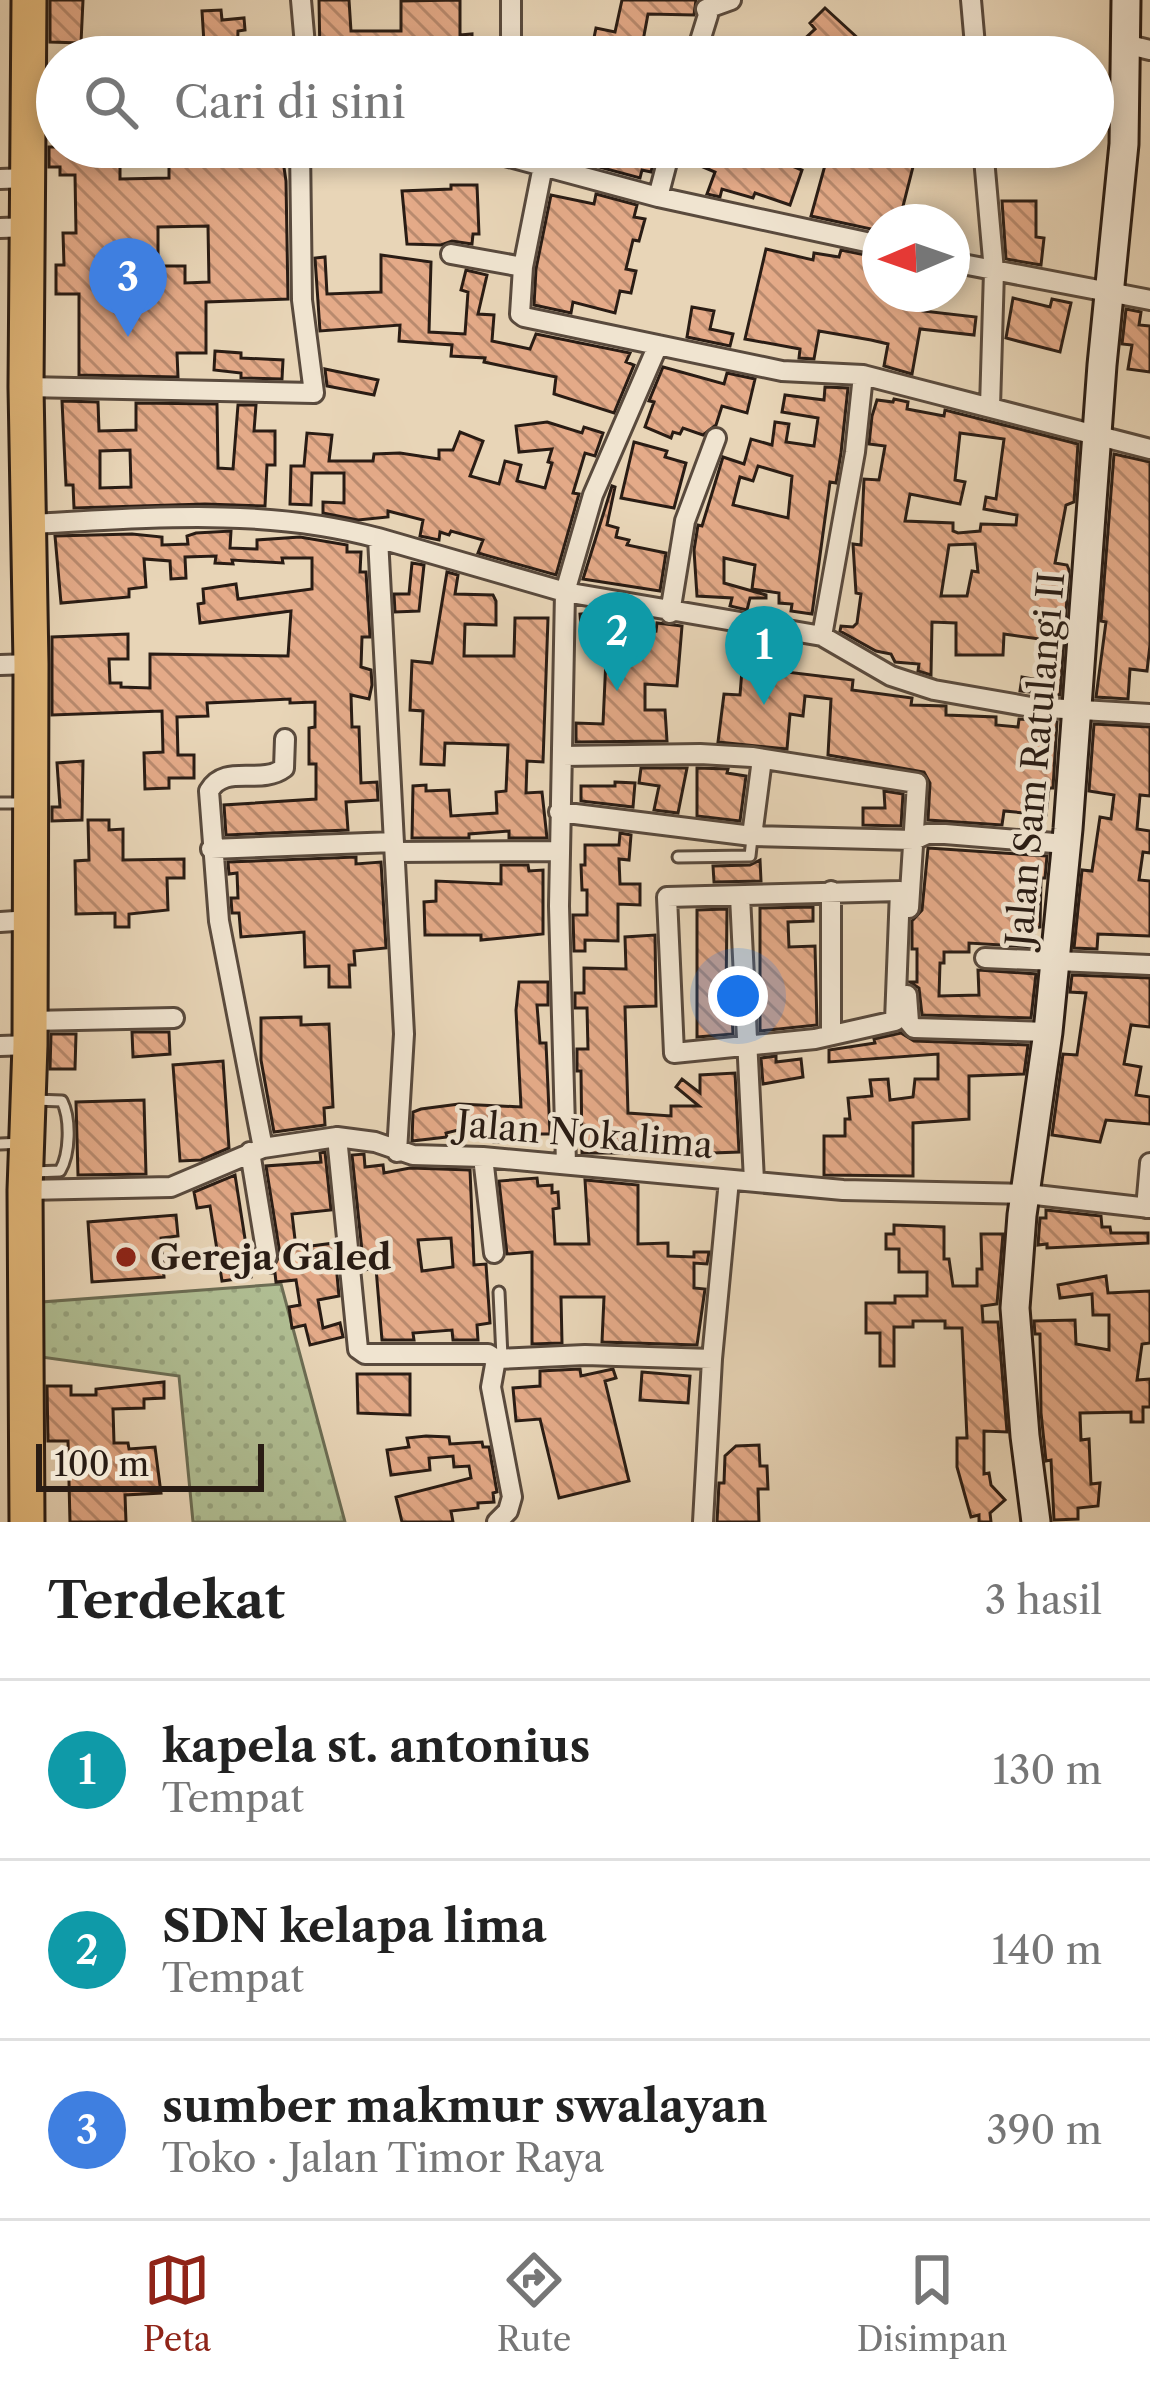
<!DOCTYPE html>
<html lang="id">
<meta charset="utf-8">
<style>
body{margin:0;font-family:"Libre Caslon Text",serif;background:#f2f2f2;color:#222}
.compass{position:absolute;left:862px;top:204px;width:108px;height:108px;border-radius:50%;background:#fff;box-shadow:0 6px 18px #0003;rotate:268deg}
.scale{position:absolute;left:36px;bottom:30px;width:228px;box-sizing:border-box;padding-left:12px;border:6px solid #291c14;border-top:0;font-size:33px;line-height:42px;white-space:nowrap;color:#291c14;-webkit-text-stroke:9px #f0e4d0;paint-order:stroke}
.you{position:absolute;left:738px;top:996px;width:42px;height:42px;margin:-30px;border:9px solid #fff;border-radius:50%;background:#1a73e8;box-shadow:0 0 0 18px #1a73e833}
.badge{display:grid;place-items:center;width:78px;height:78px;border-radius:50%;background:#8f2418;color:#fff;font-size:39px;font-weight:700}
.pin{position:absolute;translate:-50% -99px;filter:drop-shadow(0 3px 6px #0008)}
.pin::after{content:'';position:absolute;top:63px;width:42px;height:36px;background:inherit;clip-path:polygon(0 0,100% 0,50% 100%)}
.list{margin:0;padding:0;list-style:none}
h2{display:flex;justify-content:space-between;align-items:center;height:156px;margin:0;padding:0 48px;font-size:51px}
h2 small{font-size:39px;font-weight:400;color:#767676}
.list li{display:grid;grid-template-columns:78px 1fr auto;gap:36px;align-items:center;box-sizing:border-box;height:180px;padding:0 48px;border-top:3px solid #e0e0e0}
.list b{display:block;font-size:45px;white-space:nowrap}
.list p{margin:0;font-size:39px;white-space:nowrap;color:#767676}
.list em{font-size:39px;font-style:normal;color:#767676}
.icon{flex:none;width:66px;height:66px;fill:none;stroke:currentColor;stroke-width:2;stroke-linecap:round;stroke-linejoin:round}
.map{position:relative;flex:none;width:1150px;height:1522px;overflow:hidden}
.search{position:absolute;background:#fff;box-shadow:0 6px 18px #0003;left:36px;right:36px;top:36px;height:132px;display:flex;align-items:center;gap:30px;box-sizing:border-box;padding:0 42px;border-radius:66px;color:#767676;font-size:45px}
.sheet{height:696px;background:#fff}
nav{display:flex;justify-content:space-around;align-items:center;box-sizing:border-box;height:168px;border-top:3px solid #e0e0e0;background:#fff;font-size:33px;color:#767676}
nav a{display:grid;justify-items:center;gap:6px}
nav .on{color:#8f2418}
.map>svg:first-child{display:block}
.grass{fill:url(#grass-dots);stroke:#6c6d54;stroke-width:3}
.building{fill:url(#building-back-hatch);stroke:#291c14;stroke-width:3;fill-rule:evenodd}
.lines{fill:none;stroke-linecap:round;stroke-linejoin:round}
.lane-casing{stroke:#594a3d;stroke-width:15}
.street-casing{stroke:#594a3d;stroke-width:24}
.secondary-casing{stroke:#291c14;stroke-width:33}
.highway-casing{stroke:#291c14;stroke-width:39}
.lane{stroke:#f0e4d0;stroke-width:9}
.street{stroke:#f0e4d0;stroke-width:18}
.secondary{stroke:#f0e4d0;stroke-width:27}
.highway{stroke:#e4ba7c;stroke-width:33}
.poi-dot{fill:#8f2418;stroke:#f0e4d0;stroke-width:4.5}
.labels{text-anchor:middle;stroke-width:9;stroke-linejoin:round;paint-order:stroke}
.street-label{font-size:36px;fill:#291c14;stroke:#f0e4d0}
.poi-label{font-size:36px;font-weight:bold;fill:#291c14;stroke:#f0e4d0;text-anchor:start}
</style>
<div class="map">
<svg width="1150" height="1522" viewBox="0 0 1150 1522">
<defs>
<pattern id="grass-dots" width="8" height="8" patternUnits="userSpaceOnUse" patternTransform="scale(3)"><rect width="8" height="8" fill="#b0be93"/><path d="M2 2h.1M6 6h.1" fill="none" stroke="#97a37e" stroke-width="1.8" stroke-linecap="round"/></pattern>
<pattern id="building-back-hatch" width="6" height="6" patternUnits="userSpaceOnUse" patternTransform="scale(3)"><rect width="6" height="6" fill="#e4aa88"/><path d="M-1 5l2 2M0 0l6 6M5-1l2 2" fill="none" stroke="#b98a6e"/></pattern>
</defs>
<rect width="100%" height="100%" fill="#e8d5b7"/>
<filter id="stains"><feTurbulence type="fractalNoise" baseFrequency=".00167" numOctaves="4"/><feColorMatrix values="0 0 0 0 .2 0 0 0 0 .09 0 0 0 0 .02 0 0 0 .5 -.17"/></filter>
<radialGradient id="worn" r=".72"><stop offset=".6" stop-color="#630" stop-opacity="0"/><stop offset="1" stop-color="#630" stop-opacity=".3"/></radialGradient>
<path class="grass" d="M281 1284 345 1522H193L179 1376 41 1357 42 1302Z"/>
<path class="building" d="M50 0H83L81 43 50 42Z
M319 0H349L351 31H401V1L460 0V35L472 34V43H490V57H459V42H424V50H414V57H320Z
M622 0H696L694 15 648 14 640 57H590L596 28 615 32Z
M825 8 862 42 873 57H785L815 29 810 23Z
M221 10 222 20 244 18 245 30 238 31 237 57H210V43H204L202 11Z
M49 147H120V179L169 178V147H275L276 155 282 154 286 181 288 299 206 302V353H177L178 377 79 375V294H56V265H64L63 233H76L75 175H60V167H49ZM208 226 209 282 185 283V266H158V227Z
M544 147H657L651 172 642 170 640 178 543 152Z
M684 147H784L780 161 802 170 790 205 755 193 753 198 722 189 720 197 707 194 715 172 682 158Z
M830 147H877L903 155 904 147H918L899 222H880V231L811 216Z
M451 185H477L479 234H473L472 244 452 241 441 245 407 244 402 191 451 189Z
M596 194 637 205 634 217 645 219 639 241 633 240 626 269 636 271 631 293 620 291 615 313 573 302 571 313 534 305 536 269 551 195 594 204Z
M1002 201H1036V237L1044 238 1041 265 1006 259Z
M766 249 813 260 814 253 839 257 841 250 880 258V294H925L923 311 976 317 974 335 920 329 912 374 884 366 888 344 871 340 819 331 814 359 799 358 800 349 745 339Z
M381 255 431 262 429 332 465 334 468 292 461 290 466 270 487 275 478 314 494 315 492 341 530 349 536 334 630 353 626 362 634 365 614 413 554 394 556 377 484 362 485 358 451 356 452 345 399 341 400 325 320 331 315 258 325 257 327 294 381 292Z
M1013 298 1050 307 1052 299 1071 303 1060 352 1006 338Z
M692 307 714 311 710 329 733 334 730 346 687 337Z
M1126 309 1141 312 1139 325 1150 326V372L1128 369 1132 345 1122 344Z
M215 351 241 353V358L283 360 282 379 241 378V373L214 370Z
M663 367 724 384 727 373 755 379 747 413 722 406 716 425 703 435 683 428 680 434 673 432 671 438 645 427 654 402 649 401Z
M325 369 378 380 374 395 327 386Z
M825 387 848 388 841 453 836 483 830 482 812 614 791 611 792 604 779 603V593L752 589 755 565 724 558V583L766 595V598H750L747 610 730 606 732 598 697 596 694 550 698 525 702 526 723 457 744 464 751 439 772 445 775 422 789 424 786 442 814 446 818 418 782 412 785 395 824 400ZM758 466 792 476 788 518 733 505 740 477 753 481Z
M894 399 908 402 907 409 944 416 945 410 1078 444 1074 502 1066 505 1055 563 1067 565 1069 570 1060 695 1020 691 1022 677 1055 683 1058 652 1045 650 1047 640 1004 634 1003 655H956V623L932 622 931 675 918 671 919 664 895 662 891 654 876 651 840 631 841 626 853 627 857 623 861 594 856 593 853 544 861 545 864 479 879 480 885 446 869 444 872 416 877 400 893 402ZM960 433 1004 439 996 499 986 497 984 509 1017 515 1016 525 981 524 980 531 958 533 953 531V523L905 521 910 494 960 504 965 482 955 480ZM975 544 978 572 972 571 967 596H941L949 545Z
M62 401 98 402 99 431 136 430V403L217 404 218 468 233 469 238 405H256L254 431H275V465H267L265 506 205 504 74 508 73 485H66ZM130 450 131 487 100 488V451Z
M547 422 582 433 584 427 603 433 595 456 585 453 573 493 579 494 556 575 478 553 483 540 451 531 449 535 440 532 439 540 420 536 423 520 388 511V517L358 520 323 513V502L344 503V473H312L311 505 290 504 291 466H304L307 433 332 435 329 461H373L374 454 400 453 439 459V450H453L460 432 483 441 470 476 499 484 505 461 521 465 517 481 545 488 552 463 548 462 552 449 519 452 516 426Z
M634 442 667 451 665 457 686 463 674 508 621 498Z
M1114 454 1150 462V645L1147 671 1130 669 1128 699 1096 697 1106 622 1101 621Z
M612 486 615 487 607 525 618 528 616 537 629 540 627 545 666 553 660 591 583 579Z
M231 531 230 548 257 549V540L300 537 347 545V552H361L360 572H366L370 637H362L361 667 371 670 372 685 369 699 351 695 352 727H359L361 783 377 782 378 800 346 802 348 830 226 835 224 805 316 799V764H309V728L315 727V702L290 703V699L207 703 208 716 177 717 178 755H194V778H169V788L145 789 144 753 163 752 162 711 52 715V637L128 634V659H109L110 683H121V687L150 688V654L288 656 291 611 200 623 198 604 204 603 203 589 236 584 238 599 312 589V558H282L283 563 232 560 233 564 215 563 216 556 185 557 186 578 171 579 170 561 144 559 146 587 129 589V597L61 603 55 536 132 534 162 537V545L188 544 187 536 196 533Z
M412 563 424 565 419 611 395 612 394 594H409Z
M447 572 458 575 455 594 493 595 496 601V625L465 624 464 656H514L515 618H548L543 762 527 761 526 793 542 792 547 838H509V831L469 834V838H412L413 786 426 785V791L449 790 451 816 497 813 496 792 506 791 508 745 445 743 444 765 421 764 423 711 410 710 412 661 432 663Z
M602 612 625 616 626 628 656 631 657 623 682 626 677 686 645 684V710H665L667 741 576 742V723L603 724 607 637 582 639 580 614Z
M757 657 779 658 778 671 853 680 852 690 912 698 911 705 946 706V715L996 717V725L1018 727 1019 719 1057 722 1053 788H1049L1046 815 1004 811 1002 825 928 820 930 783 924 772 828 755 831 699 805 696 803 716 790 714 787 749 718 742 724 694 740 695 742 670 756 671Z
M1094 724 1150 727V796L1140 795 1137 829 1150 831V853L1143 852 1139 880 1150 881V936L1098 934 1097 949 1074 948 1082 870 1092 871 1100 817 1111 819 1114 795 1089 791Z
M83 761 82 820 52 821V807H60L57 763Z
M641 768H687L678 813 654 810 659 786 639 783Z
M697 768 728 769 727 773 746 776 740 821 697 816Z
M615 782 635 783 633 807 581 801V786H615Z
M884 791 903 794 901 826 863 825V808H885Z
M88 820H109V830L123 829V860L184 859V878H167L168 910 129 914V927H115V913L76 914 75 861 89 860Z
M620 833 631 835 629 860 619 859 620 884H640V905L618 904V941L585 940V951H574L573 915H587V890H582L581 865H585V845H619Z
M928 848 1047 856 1045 878H1041L1040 927 1034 928V947L969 943V952H944V963H940L939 996 979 995 978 970 1036 974 1031 1018 922 1015 919 988 910 982H917V949H912V921L922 910Z
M356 857V864L381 862 386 948 354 951 355 965H349L350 987H329V966L305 967 304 932 241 937 239 913H232L231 898H238L237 873 229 874 228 862Z
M760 860 761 881 714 882 713 866 750 865Z
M501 865H528L529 871 543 870V934L481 940V935H425L424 902 436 901V881L501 884Z
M813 907V921L788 922 789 947 815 946 817 1025 760 1031V908Z
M727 909 726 998H731L733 1034 697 1037V910Z
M655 935 656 1006 625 1007 628 1113 671 1116V1106H699L676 1087 682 1079 700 1093V1075L735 1073 739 1152 684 1154 671 1152V1135H648L629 1136V1153H582L581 1071H577V1049H588L587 1008H575V993H584V968L626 969 625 937Z
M1072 975 1150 978V1027L1131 1025 1124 1064 1141 1067 1136 1095 1150 1097V1124L1106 1120 1100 1142 1052 1135 1063 1054 1077 1055 1086 993 1070 992Z
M519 982H548V1005H537L540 1043H546L550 1134H515V1142H494V1128L462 1129 446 1133 447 1137 412 1141 413 1112 421 1109 459 1104 521 1107 516 1010Z
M301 1017V1025L329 1024 333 1107 324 1108 325 1125 274 1132 261 1060V1018Z
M132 1032H169L170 1054 133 1057Z
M901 1033 914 1041 1028 1045 1024 1074 969 1076V1119L913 1123V1176L824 1175V1136H845V1119H850L848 1098 872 1096 870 1080 888 1079 890 1100 913 1097 915 1079H938V1054L829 1062V1050L875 1043 874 1039Z
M51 1034H76L75 1069H50Z
M776 1056V1062L801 1059 803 1077 763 1084 761 1058Z
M223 1061 229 1148 201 1160 180 1161 173 1065Z
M144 1100 146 1174 78 1175 76 1102Z
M325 1152 331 1210 292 1214 296 1248 334 1243 339 1296 318 1300 323 1328 340 1323 343 1337 310 1345 305 1325 292 1328 289 1307 300 1305 296 1280 276 1282 275 1273H271L280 1254 266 1166 321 1162 320 1153Z
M364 1154 365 1167 383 1165 384 1173 410 1168 470 1170 474 1265 486 1264 490 1323 477 1325 478 1340H453L452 1330 413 1333 414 1340H382L376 1268 364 1270 352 1155ZM451 1238 453 1267 422 1271 418 1240Z
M235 1175 251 1277 222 1281 210 1206 197 1208 194 1192Z
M537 1178 538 1186 552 1185V1193L558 1192 559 1208 553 1209 555 1244H589L585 1180 638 1185V1244L668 1243V1256L694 1257V1252H709L707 1264 694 1263V1288L705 1289 697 1345 602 1342 604 1297H561L562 1343 532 1344V1252L507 1254 499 1181Z
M1046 1210 1101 1216 1102 1227H1110L1111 1233H1148V1243L1047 1248V1244L1038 1245 1040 1218H1046Z
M176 1215 178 1236 161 1238 164 1277 92 1282 88 1222Z
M894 1225 944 1227V1259H949L953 1286H977V1269H982L981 1234H1003L997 1304 982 1306 983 1322H998L1007 1432 984 1431V1474L989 1473 991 1485 1005 1500 990 1513 991 1522H979V1515L971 1517 957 1467V1438H967L962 1328H945V1321H913V1327H894V1366H880V1333H866V1303H895V1296H927V1272H899V1249H886V1234H894Z
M1106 1276 1108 1293 1150 1291V1343L1142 1344 1137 1380 1150 1379V1407H1143V1422H1131V1412L1080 1413 1081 1440 1089 1439 1091 1484 1100 1483 1098 1506 1078 1508V1519L1054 1520 1051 1460 1046 1461 1041 1413 1040 1334H1035L1034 1321 1075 1320 1076 1344 1109 1350V1315H1093L1092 1294 1060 1298 1058 1285Z
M580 1369 581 1376 613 1369 616 1378 605 1381 629 1481 559 1498 540 1419 516 1421 513 1388 540 1386V1371Z
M642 1372 690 1376 688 1403 640 1400Z
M357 1374H410V1415L358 1413Z
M164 1382V1398L144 1399V1408L113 1409 114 1443H128L129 1449 155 1447 161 1493 125 1495 126 1522H70L68 1441H48L47 1386H71V1395H96V1389Z
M426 1436 449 1437 450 1444 482 1442 483 1447H489L497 1492 493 1493 494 1502 478 1503V1508L451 1511 453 1522H402L396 1497 471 1478 469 1466 454 1467 453 1456 429 1458 430 1470 391 1475 387 1450 409 1447 407 1438Z
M759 1445 760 1466H767L768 1489H758L759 1522H717L719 1483H724L725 1456 736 1446Z"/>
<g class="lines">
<g class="lane-casing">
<path id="lane" d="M0 803H26
M678 857 750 856 752 838
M0 1144 22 1143
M33 1172 60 1171C70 1154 71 1119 62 1101L35 1100
M499 1292 502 1357"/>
</g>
<g class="street-casing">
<path id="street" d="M301 0 306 57
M971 0 976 57
M1125 44 1150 50
M511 57V0
M695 57 708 15 706 9 731 0
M26 104 57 103
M472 147 658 197 880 245
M983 147 994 271 990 407
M543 166 523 267 520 314 524 317 782 371 863 375 1150 449
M0 179 28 178
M658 197 671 147
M0 228 30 227
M451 254 523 267
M952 262 1150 300
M26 387 314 393 302 300 300 147
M30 524C147 518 263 507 378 538L404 1034 397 1152
M378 538 565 592 822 636 891 676 934 690 1031 707 1150 714
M670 613 685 521 716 438
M822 636 855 452 863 375
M0 665 31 664
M562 756 700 754 752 757 917 783 909 908
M559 812 752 836 914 840 927 834H945L1066 844
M752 836 762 759
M211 849 394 842
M395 852 560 851
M900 891 895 1021 815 1039 674 1053 667 897Z
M740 896 754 1181
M0 922 30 920
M985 958 1150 965
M907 995 909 1022 914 1028 1048 1032
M30 1021 174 1018
M831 1035V891
M0 1046 30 1045
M337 1137 358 1349 365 1354H488L496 1359
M263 1148 219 921 209 791C225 763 260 786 284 768L285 739
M250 1152 267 1256
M483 1157 494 1253
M566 1164 559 906 565 592 593 495 658 345
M25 1190 171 1187 263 1148 337 1137 375 1142 413 1155 483 1157 843 1190 1027 1194 1150 1208
M1146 1208 1150 1163
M497 1522 508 1511 512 1497 491 1387 496 1359 585 1355 712 1359
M703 1522 712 1359 729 1180"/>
</g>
<g class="secondary-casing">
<path id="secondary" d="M1036 1522 1025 1436 1015 1308 1022 1215 1048 1032 1068 829 1102 365 1124 144 1126 0"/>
</g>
<g class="highway-casing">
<path id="highway" d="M27 1522 25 1190 30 1045 31 664 26 387 29 0"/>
</g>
<use href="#lane" class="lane"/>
<use href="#street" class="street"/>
<use href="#secondary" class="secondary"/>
<use href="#highway" class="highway"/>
</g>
<circle class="poi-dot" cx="126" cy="1257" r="12"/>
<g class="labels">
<g class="street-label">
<text transform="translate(1035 759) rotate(-85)" y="13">Jalan Sam Ratulangi II</text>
<text transform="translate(585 1134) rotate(5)" y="13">Jalan Nokalima</text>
</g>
<g class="poi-label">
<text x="150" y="1270">Gereja Galed</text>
</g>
</g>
<rect width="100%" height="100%" filter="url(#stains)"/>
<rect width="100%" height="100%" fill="url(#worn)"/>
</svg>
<svg class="compass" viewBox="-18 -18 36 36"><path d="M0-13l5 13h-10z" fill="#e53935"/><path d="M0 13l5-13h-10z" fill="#767676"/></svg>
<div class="scale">100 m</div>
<div class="you"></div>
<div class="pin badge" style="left:764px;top:705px;background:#0f9aa8">1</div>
<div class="pin badge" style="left:617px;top:691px;background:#0f9aa8">2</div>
<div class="pin badge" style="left:128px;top:337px;background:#3f7fe0">3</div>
<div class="search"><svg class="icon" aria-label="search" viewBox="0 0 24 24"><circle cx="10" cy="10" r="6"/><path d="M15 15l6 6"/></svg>Cari di sini</div>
</div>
<section class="sheet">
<h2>Terdekat<small>3 hasil</small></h2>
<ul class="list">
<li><span class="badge" style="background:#0f9aa8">1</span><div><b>kapela st. antonius</b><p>Tempat</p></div><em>130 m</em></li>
<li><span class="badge" style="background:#0f9aa8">2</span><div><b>SDN kelapa lima</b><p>Tempat</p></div><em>140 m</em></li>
<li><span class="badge" style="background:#3f7fe0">3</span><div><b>sumber makmur swalayan</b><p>Toko · Jalan Timor Raya</p></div><em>390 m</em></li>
</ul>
</section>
<nav>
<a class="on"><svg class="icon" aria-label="map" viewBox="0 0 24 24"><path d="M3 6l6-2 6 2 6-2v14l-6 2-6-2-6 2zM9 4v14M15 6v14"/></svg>Peta</a>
<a><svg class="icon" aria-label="directions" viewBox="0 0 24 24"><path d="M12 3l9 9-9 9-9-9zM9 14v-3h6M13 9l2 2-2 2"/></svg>Rute</a>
<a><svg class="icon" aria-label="saved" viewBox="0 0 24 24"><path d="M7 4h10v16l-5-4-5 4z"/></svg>Disimpan</a>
</nav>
